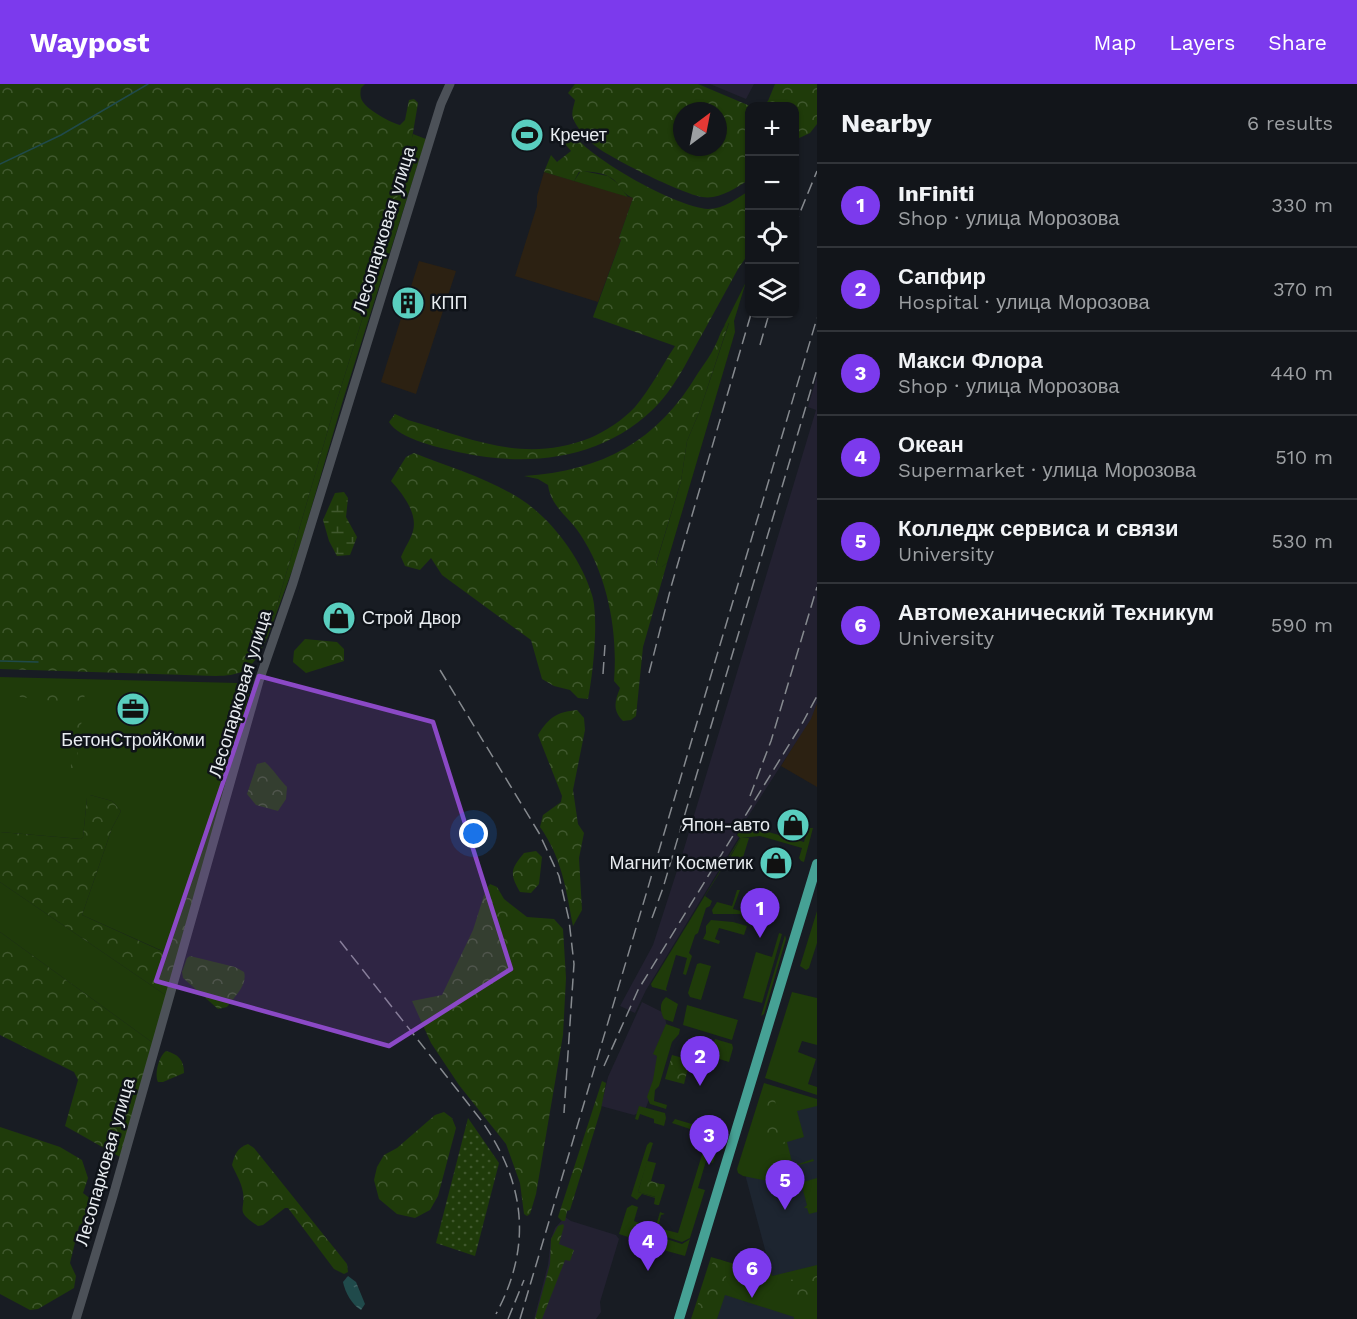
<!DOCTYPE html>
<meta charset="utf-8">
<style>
body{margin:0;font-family:"Work Sans",sans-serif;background:#1f2227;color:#f1f3f6}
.controls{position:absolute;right:18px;top:18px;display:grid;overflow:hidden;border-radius:12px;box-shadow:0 2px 4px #0004}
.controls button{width:54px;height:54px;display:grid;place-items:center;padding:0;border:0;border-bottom:2px solid #313439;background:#12151a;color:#f1f3f6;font:30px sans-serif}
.compass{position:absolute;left:673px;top:18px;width:54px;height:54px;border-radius:50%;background:#12151a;box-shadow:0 2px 4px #0004;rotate:32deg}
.you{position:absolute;left:474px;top:750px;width:21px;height:21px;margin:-15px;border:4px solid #fff;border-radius:50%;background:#1a73e8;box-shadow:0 0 0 9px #1a73e833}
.badge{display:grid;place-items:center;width:39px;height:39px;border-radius:50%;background:#7c3aed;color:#fff;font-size:20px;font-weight:700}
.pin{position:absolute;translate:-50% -50px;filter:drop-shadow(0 2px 3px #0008)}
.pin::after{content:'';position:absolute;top:32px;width:21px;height:18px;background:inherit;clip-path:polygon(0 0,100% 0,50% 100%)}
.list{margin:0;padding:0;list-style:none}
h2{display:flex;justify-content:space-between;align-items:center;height:78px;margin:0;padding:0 24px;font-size:26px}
h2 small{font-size:20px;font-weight:400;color:#9c9fa2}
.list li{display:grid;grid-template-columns:39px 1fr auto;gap:18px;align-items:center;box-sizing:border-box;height:84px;padding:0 24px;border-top:2px solid #313439}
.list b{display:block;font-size:22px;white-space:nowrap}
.list p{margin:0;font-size:20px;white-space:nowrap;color:#9c9fa2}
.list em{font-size:20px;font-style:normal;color:#9c9fa2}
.icon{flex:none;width:33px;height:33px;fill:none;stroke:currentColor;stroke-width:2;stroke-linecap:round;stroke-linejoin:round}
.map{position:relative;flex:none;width:817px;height:1235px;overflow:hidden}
header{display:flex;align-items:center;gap:36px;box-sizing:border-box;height:84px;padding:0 30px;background:#7c3aed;color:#fff}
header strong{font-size:28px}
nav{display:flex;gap:33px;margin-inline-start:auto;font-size:21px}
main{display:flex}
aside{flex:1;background:#12151a}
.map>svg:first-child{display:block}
.commercial{fill:#2c2112}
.industrial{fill:#232131}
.built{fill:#1d2530}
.grass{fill:#1f3b0a}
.forest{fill:url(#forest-crowns);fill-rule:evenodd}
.wetland{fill:url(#wetland-marsh)}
.garden{fill:url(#garden-dots)}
.water{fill:url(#water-ripples)}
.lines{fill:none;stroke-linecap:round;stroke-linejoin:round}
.stream{stroke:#204a4b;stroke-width:1.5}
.secondary{stroke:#4c5158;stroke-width:9}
.primary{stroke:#46a195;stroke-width:10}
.rail{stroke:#868a8f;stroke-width:1.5;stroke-dasharray:12 6;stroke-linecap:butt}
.marked{fill:#8b49c6;fill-opacity:0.2;stroke:#8b49c6;stroke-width:4.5;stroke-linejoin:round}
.labels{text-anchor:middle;stroke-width:5;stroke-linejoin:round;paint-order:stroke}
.poi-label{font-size:18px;fill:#e8ecf0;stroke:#0f1319;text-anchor:start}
.street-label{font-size:18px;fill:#e8ecf0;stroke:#0f1319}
</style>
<header>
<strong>Waypost</strong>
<nav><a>Map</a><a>Layers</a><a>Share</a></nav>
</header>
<main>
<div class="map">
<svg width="817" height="1235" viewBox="0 0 817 1235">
<defs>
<pattern id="forest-crowns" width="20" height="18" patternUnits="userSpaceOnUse" patternTransform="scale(1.5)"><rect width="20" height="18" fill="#1f3b0a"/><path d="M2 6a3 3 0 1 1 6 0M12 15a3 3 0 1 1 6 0" fill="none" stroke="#40582e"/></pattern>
<pattern id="wetland-marsh" width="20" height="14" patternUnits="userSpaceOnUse" patternTransform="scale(1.5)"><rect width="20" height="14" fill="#1f3b0a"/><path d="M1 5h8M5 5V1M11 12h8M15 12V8" fill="none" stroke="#40582e"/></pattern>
<pattern id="garden-dots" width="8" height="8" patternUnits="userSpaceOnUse" patternTransform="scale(1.5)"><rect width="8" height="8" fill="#1f3b0a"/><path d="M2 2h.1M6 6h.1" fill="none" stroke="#40582e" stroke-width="1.8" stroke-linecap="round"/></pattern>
<pattern id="water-ripples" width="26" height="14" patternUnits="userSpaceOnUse" patternTransform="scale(1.5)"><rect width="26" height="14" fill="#204a4b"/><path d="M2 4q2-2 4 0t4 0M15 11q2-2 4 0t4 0" fill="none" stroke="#406465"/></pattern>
</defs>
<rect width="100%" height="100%" fill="#181c23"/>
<path class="commercial" d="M544 88 633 114 619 154 621 156 598 218 515 192 537 122V112Z
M419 177 456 187 416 310 381 298Z
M817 619V703L781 682 812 631Z"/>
<path class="industrial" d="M710 0H754L746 15Z
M817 292V619L811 635 736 751 739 753 646 906 635 929 620 922 653 861 683 768 816 326 808 323Z
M642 918 664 929 667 943 657 995 645 1026 634 1031 601 1022 608 993Z
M565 1133 571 1137 616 1151 619 1155 600 1218 601 1228 596 1235H534L548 1181 551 1155 555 1144Z"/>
<path class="built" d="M773 1002 817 1017V1189L772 1192 746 1094Z
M731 1182 771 1194 796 1235H714Z"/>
<path class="grass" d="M413 50 426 55 343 316 296 476 268 552 332 332 379 181Z
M583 87 608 92 616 98 628 113 574 97 580 88Z
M746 198 734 237 735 248 667 479 662 483H658L656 480 681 397 687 357 700 326 729 239 724 242Z
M0 593 238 599 244 602 249 609 239 653 194 815 188 813 182 818 167 869 82 831 112 744 121 727 112 717 90 711 87 714 83 753 81 755 0 748Z
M743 741 804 758 808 744H813L804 778 801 777 799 774 802 764 760 752 741 754 705 812 712 817 710 822 706 824 698 849 695 851 689 869 692 872 686 891 683 890 687 874 676 871 666 905 667 907 652 903 651 900 740 754 737 751Z
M0 798 167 912 153 959 0 848Z
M737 806H740L733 825 741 827V830H713L712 826 717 818 732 822Z
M817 827V859L809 884 806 886 800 882Z
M711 836 733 838 747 842 744 851 719 844 715 855 720 857 719 860 703 855 706 849V842Z
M779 849 782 850 762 919 743 914 756 868 772 873Z
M785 851 786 855 764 930 761 932Z
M700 879 711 882 701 916 690 913 688 909 697 880Z
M792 908 817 914V961L802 957 798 968 816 975 808 1000 817 1003V1011L765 994Z
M666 913 678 920 673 938 664 935C660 927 659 919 666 913Z
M687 921 738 936 732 956 683 941Z
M666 940 680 945 679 950 672 958 659 1002 655 1006 654 1017 667 1021 666 1025 650 1020 647 1013 653 996 657 972 653 970Z
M715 955 732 960 733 964 729 978 716 974 718 967 712 965Z
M764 999 817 1015V1022L797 1027 804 1053 787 1058 797 1098 793 1102 743 1092 738 1089 737 1085Z
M639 1022 665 1029 666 1034 664 1042 654 1039V1035L640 1030 638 1036 635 1035Z
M675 1035 722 1049 713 1079 706 1077 698 1104 705 1106 690 1154 682 1158 654 1149 660 1128 665 1130 661 1131 658 1144 678 1149 708 1051 672 1039Z
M650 1058 653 1059 638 1108 655 1113 660 1100H664L665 1102 659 1121H657L654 1120 655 1114 642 1110 637 1116 631 1112 647 1061Z
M813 1075 814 1077 799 1081 803 1098 817 1094V1128L809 1130 807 1124H804L807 1121 796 1081Z
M632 1121 638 1123 634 1137 639 1139 636 1149 630 1150 628 1153 619 1150 627 1124Z
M654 1151 682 1160 690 1155 685 1172 656 1164Z
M711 1173C733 1179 745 1186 768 1176L772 1192 817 1181V1235H794V1233L725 1211 717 1235H691Z"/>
<path class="forest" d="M0 0H365L361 4C360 9 360 14 363 18 368 26 391 39 400 41L405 36 409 16 414 15 418 19 410 66 379 181 332 332 268 552C254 580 250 592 216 592L0 585Z
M575 0H698L750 22 749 96C735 104 719 116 702 113 683 110 607 73 593 60 586 54 576 43 573 34 571 28 574 22 575 16L568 9ZM682 27H718V63H682Z
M775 0H817V40L810 49 795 56 794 22H762L768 17Z
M568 48 573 50C591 75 676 123 708 125 724 125 737 114 749 107 750 120 752 155 749 166 748 172 742 179 738 185 727 205 716 225 705 245 691 269 679 297 660 318 609 374 533 384 463 369 444 365 398 355 389 338L395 330 408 336C472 355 524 380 590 354 606 347 623 336 635 323 651 304 662 282 675 262L593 233 621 156 619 154 633 114C625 111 621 105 616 98 609 89 590 86 579 88L574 97 544 88 551 71 557 78 571 67 560 54Z
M729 238 700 326 687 357 681 397 656 479 658 483H662L667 479 643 563 636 632 631 636 623 637C612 626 615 617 620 604L614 597C618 548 608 492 580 450 569 433 551 423 548 401L538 395 524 392C602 387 658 357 698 289 704 280 711 271 715 262 720 253 721 243 729 238Z
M414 369C449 383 487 394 519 414 551 434 581 474 592 511 599 533 593 592 588 615L578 614 570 606 554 602 542 595 531 556 442 491 431 474 420 486 405 482 401 473C404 465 411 455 413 447 418 429 402 409 391 397L406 373Z
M305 555 337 558 344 565V577L306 589 293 578 294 567Z
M20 603 69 607 72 613 69 619 20 613 18 609Z
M81 605 85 608 75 693 77 696V703L87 705 90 711 112 717 121 727 112 744 82 831 166 869 182 818 188 813 194 815 167 912 0 798V748L81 755 83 753 87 714 74 708 69 700 78 610Z
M577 626 584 634 585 646 573 706 578 740 584 749 579 774 582 826 573 842C566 805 562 774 540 743L543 731 561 718 562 712 538 651C549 633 557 628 577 626Z
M265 678C274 686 279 695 287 703L286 715 278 727 256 721 247 710 257 680Z
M741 754H749L739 786 732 784 727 779Z
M536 767 542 773 539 800 531 809 520 808C509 789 511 785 524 769Z
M490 800 497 803 504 815 527 833 554 835 563 845 566 894 563 951 536 1110 530 1130 527 1132 524 1130 520 1099 506 1060 459 1001 431 959 412 917 442 911 473 846 486 805Z
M0 848 153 959 120 1073 65 1042 78 996 74 988 0 951Z
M190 872 235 883 244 888C248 901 234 913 227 923L218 925 183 894 182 888 187 874Z
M166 967C178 970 184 976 184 989L163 998H158C154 990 159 972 166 967Z
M672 971 690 976 684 1000 665 995Z
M602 997 606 999 601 1025 570 1126 567 1127 565 1137H562L558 1133Z
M770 1005 773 1008 785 1060 766 1055 762 1051Z
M444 1028 452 1034 456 1044 438 1112 430 1126 415 1134 397 1130 379 1115 374 1096 377 1083 384 1071 397 1064 435 1031Z
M0 1043 60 1063 82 1076 88 1094 83 1109 92 1116 93 1129 79 1142 70 1179 76 1192 74 1204 38 1225 30 1226 0 1210Z
M248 1060 254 1064 347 1180 348 1188 344 1190 334 1185 288 1124H285L263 1141 258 1142C232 1125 248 1127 242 1104 240 1096 235 1088 232 1081 235 1070 237 1064 248 1060Z
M647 1077 656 1079 651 1097 660 1100 656 1113 638 1108Z
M563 1140 564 1142 559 1160 574 1166 570 1177 565 1176 542 1235H535L550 1180 551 1155 558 1142Z
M715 1177 727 1181 729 1184 718 1217 707 1235H693L701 1210 705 1206C704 1197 707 1182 715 1177Z
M817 1190V1215L796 1220 788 1215 779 1201 781 1198Z"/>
<path class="wetland" d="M344 408 348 414 346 433 357 453 350 471 337 472 329 457 323 436 335 409Z"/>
<path class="garden" d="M468 1034 499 1079 475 1172 436 1159Z"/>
<path class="water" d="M348 1192 356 1198 365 1220 361 1226C352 1221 345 1208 343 1198Z"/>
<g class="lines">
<path class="stream" d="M0 80 61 51 148 0
M0 577 38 578"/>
<path class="secondary" d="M76 1235 113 1112 259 597 293 499 441 20 450 0"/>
<path class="primary" d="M679 1235 817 780"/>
<path class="rail" d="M794 143 817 87
M760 261 769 230
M440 586 539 749 559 792 569 836 574 880 564 1029
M649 589 671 503 751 230
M603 590 605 561
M750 712 771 657 817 503
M652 834 663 804 817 285
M340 857 481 1036C525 1098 533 1161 496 1230
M604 982 638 906 803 638 817 612
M508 1235 524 1196
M520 1235 817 234"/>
</g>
<path class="marked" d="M259 592 433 638 511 885 389 962 156 897Z"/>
<defs>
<g id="stadium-disc" transform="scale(1.725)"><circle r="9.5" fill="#59cebf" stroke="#0f1319"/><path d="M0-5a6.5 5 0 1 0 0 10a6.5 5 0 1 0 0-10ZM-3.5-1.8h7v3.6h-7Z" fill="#111"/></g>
<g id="building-disc" transform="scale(1.725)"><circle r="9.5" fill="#59cebf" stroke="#0f1319"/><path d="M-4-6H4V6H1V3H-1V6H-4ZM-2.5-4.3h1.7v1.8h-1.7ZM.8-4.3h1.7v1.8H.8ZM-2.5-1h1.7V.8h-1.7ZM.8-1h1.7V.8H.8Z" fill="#111"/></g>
<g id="shop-disc" transform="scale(1.725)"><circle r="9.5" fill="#59cebf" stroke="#0f1319"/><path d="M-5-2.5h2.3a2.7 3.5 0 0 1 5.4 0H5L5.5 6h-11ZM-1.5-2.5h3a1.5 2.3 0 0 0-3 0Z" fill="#111"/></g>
<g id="office-disc" transform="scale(1.725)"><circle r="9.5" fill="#59cebf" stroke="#0f1319"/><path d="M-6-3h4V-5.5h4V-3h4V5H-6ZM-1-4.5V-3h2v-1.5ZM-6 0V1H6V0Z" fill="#111"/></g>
</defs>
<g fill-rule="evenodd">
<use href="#stadium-disc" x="527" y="51"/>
<use href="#building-disc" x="408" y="219"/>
<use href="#shop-disc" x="339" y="534"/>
<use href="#office-disc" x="133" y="625"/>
<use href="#shop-disc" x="793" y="741"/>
<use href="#shop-disc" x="776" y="779"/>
</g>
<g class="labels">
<g class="poi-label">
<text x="550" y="57">Кречет</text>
<text x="431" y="225">КПП</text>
<text x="362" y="540">Строй Двор</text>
<text x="133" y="662" text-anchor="middle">БетонСтройКоми</text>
<text x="770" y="747" text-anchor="end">Япон-авто</text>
<text x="753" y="785" text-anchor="end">Магнит Косметик</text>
</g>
<g class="street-label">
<text transform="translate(384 146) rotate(-73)" y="6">Лесопарковая улица</text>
<text transform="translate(240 610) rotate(-73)" y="6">Лесопарковая улица</text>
<text transform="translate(105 1078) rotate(-74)" y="6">Лесопарковая улица</text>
</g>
</g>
</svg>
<div class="controls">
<button>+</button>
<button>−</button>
<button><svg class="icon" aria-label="locate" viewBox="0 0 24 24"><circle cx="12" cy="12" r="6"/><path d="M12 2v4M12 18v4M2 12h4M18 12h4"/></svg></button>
<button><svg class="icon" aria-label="layers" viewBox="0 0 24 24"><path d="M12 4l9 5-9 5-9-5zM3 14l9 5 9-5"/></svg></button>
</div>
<svg class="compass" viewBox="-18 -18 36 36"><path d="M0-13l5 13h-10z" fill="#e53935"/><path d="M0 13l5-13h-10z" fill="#9c9fa2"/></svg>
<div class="you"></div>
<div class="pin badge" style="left:760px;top:854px">1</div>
<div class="pin badge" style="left:700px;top:1002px">2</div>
<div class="pin badge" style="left:709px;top:1081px">3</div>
<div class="pin badge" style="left:648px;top:1187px">4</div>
<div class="pin badge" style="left:785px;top:1126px">5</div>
<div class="pin badge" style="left:752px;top:1214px">6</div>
</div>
<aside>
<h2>Nearby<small>6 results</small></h2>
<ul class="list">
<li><span class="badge">1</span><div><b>InFiniti</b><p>Shop · улица Морозова</p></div><em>330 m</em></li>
<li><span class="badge">2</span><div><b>Сапфир</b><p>Hospital · улица Морозова</p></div><em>370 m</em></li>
<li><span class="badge">3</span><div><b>Макси Флора</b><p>Shop · улица Морозова</p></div><em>440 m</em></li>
<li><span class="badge">4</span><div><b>Океан</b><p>Supermarket · улица Морозова</p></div><em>510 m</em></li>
<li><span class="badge">5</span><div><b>Колледж сервиса и связи</b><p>University</p></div><em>530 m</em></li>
<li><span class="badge">6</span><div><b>Автомеханический Техникум</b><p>University</p></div><em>590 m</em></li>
</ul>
</aside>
</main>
